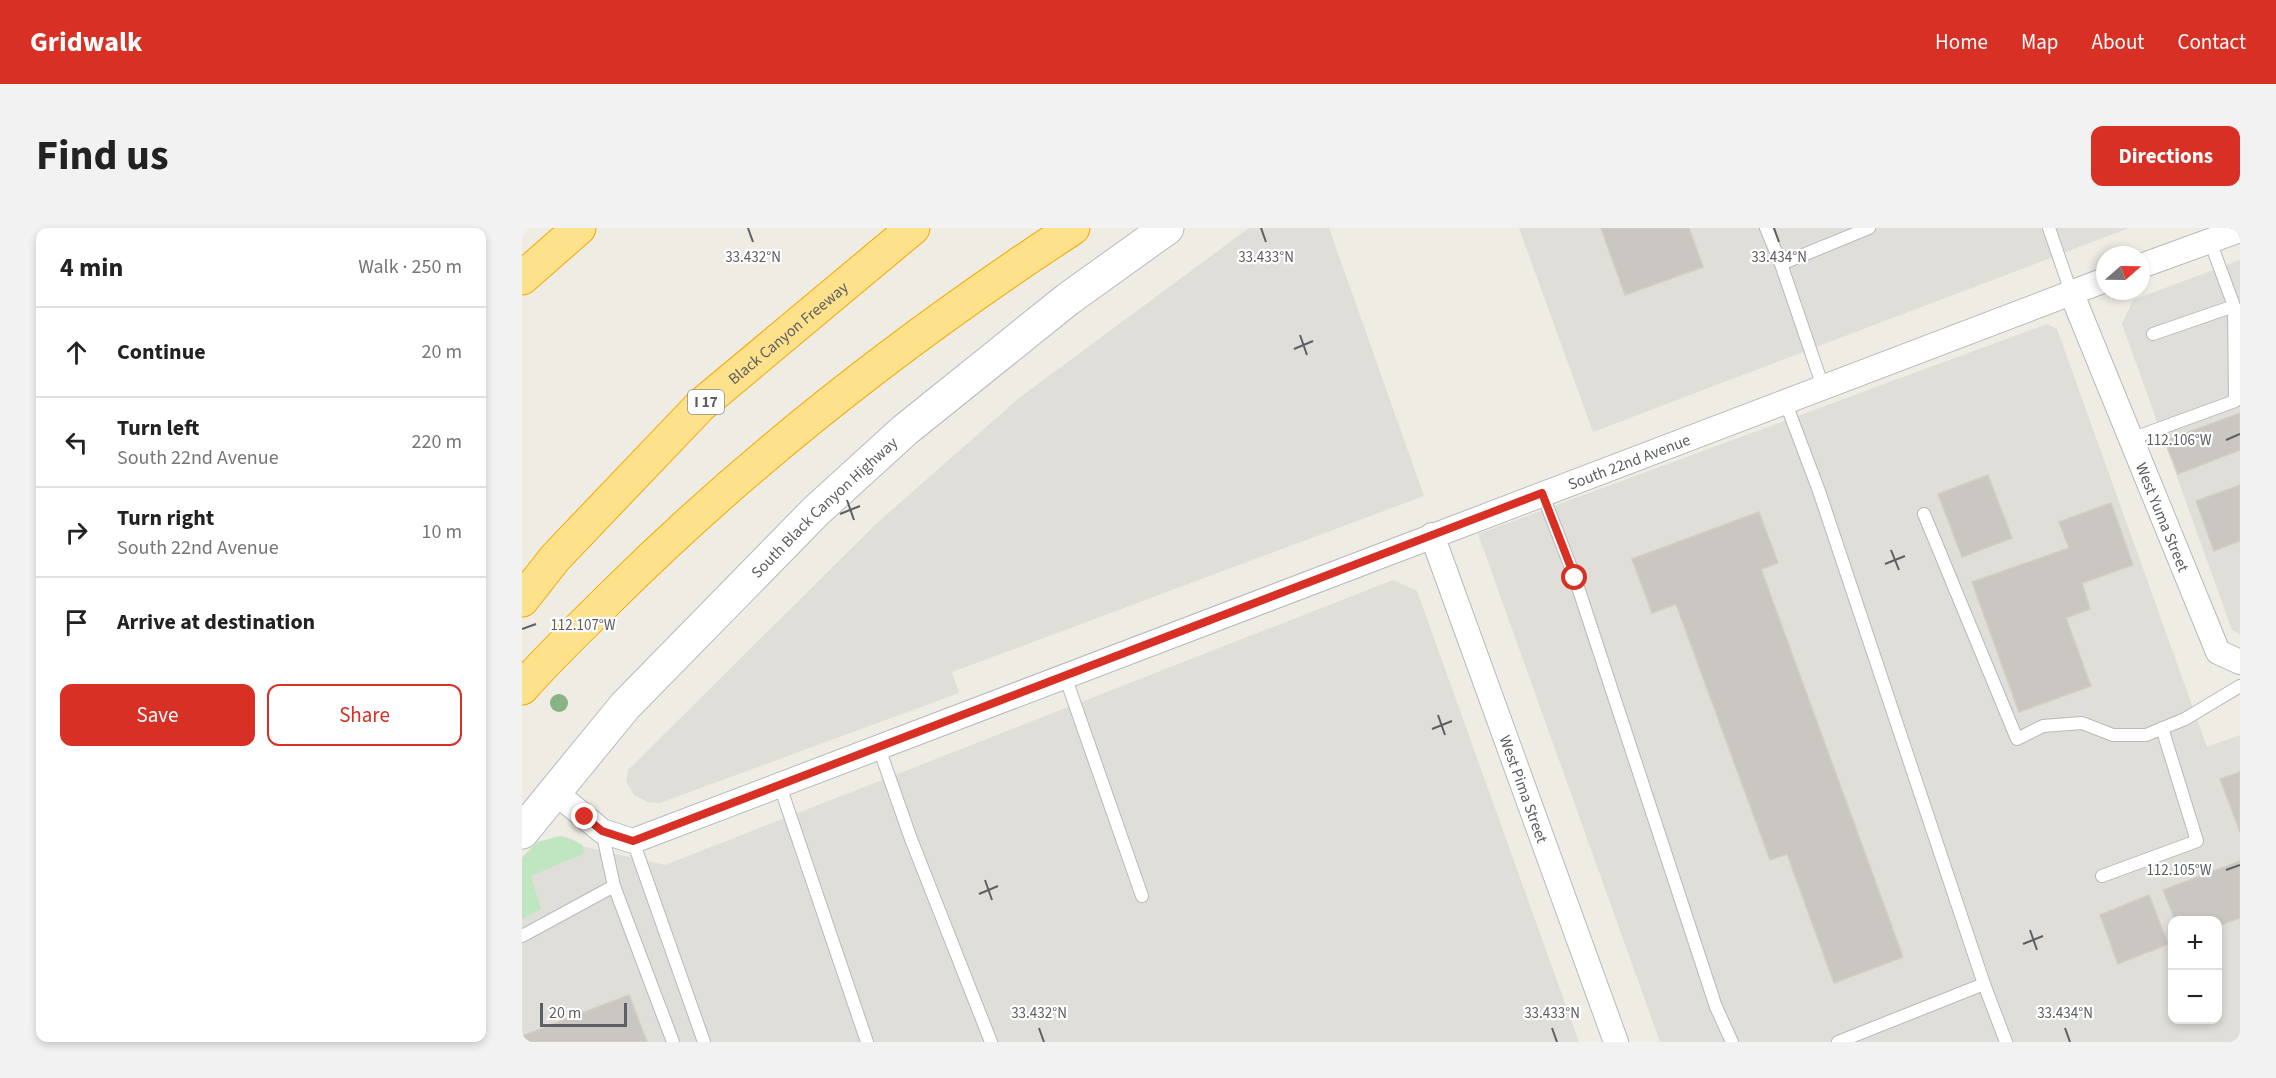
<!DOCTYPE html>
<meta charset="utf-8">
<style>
body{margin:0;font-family:"Source Sans 3",sans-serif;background:#f2f2f2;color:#222}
.controls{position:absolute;right:18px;bottom:18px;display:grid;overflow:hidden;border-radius:12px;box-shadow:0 3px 9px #0003}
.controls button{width:54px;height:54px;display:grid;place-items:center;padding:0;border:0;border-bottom:2px solid #e0e0e0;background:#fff;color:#222;font:30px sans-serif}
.compass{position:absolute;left:1574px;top:18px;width:54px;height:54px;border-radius:50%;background:#fff;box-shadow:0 3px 9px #0003;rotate:70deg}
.scale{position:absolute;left:18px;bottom:15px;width:87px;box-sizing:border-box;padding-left:6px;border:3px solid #5c5f64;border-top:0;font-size:16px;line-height:21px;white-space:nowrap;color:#5c5f64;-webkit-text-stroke:4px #fff;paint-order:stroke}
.stop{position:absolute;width:18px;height:18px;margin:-14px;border:4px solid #d93025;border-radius:50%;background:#fff}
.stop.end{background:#d93025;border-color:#fff;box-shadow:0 2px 6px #0008}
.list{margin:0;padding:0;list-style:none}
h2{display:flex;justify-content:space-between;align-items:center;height:78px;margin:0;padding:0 24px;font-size:26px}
h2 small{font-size:20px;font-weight:400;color:#767676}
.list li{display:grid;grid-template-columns:39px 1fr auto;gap:18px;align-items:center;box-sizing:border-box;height:90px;padding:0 24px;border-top:2px solid #e0e0e0}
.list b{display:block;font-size:22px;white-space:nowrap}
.list p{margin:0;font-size:20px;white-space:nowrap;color:#767676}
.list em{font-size:20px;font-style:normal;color:#767676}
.actions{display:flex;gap:12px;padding:18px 24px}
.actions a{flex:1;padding:14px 0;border:2px solid #d93025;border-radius:12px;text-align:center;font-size:21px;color:#d93025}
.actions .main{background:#d93025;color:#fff}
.icon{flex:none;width:33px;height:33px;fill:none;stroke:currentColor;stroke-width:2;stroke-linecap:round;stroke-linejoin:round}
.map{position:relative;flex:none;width:1718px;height:814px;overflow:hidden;border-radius:12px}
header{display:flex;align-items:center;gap:36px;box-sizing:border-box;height:84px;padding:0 30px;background:#d93025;color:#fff}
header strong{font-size:28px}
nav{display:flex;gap:33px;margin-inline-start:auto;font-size:21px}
.intro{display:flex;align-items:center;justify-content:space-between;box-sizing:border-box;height:144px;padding:0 36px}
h1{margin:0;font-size:42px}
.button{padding:15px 27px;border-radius:12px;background:#d93025;color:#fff;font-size:21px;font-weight:700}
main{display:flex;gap:36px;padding:0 36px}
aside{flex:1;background:#fff;border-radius:12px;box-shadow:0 3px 9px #0003}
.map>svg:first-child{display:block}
.industrial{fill:#e0ded8;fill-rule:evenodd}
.green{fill:#c0e6c0}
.building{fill:#cac6c1;stroke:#d3cec2;stroke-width:1.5}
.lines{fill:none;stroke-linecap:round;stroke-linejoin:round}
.service-casing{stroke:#b6b9be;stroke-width:14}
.minor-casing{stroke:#b6b9be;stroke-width:26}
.secondary-casing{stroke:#b7bac0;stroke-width:35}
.motorway-casing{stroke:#f2a800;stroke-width:35}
.service{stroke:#fff;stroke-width:12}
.minor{stroke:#fff;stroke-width:24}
.secondary{stroke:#fff;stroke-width:33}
.motorway{stroke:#fee18b;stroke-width:33}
.tree{fill:#87b385}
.route{stroke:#d93025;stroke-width:8}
.ticks{fill:none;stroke:#5c5f64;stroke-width:2}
.labels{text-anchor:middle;stroke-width:4.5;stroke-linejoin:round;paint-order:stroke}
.shield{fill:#fff;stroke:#8d8f92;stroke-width:1.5}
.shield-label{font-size:15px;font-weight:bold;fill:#5c5f64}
.street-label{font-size:16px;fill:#5c5f64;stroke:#fff}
.ticks-label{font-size:15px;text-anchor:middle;fill:#5c5f64;stroke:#fff;stroke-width:4.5;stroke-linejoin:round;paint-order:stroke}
</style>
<header>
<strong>Gridwalk</strong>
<nav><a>Home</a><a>Map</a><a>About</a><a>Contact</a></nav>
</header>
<div class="intro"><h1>Find us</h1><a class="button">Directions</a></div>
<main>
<aside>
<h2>4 min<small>Walk · 250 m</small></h2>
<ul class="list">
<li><svg class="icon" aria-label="ahead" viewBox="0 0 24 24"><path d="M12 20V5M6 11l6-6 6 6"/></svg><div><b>Continue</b></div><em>20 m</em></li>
<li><svg class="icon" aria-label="left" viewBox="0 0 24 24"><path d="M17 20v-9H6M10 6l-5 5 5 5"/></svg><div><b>Turn left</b><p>South 22nd Avenue</p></div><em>220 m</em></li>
<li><svg class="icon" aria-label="right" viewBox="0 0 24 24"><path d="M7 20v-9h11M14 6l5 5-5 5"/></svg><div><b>Turn right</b><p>South 22nd Avenue</p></div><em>10 m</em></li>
<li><svg class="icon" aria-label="arrive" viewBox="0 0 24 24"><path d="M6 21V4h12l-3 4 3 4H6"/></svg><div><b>Arrive at destination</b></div></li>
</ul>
<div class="actions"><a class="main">Save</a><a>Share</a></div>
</aside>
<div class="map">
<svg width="1718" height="814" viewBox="0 0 1718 814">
<rect width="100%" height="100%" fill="#eeece3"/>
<path class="industrial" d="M727 0H807L902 268 430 444 437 465 138 575 125 574 112 567 104 553 106 542 354 296 497 170Z
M997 0H1607L1071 204Z
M1718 32V407L1710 402 1600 96 1611 72Z
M1525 96 1535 101 1685 519 1718 507V814H1138L956 306ZM1650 692H1696V792H1650Z
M871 352 895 363 1057 814H0V630L15 614 39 608 51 611 63 619 143 637Z"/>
<path class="green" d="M39 608 59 616 63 625 9 648 19 681 0 691V630L15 614Z"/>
<path class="building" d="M1079 0H1167L1181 39 1103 67Z
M1718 185V222L1656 246 1643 213Z
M1466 247 1490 310 1440 329 1416 266Z
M1718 257V313L1692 323 1674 273Z
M1589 275 1611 337 1560 355 1568 381 1544 390 1569 458 1497 484 1450 354 1547 320 1537 294Z
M1237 284 1256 335 1239 341 1381 729 1312 755 1265 626 1248 632 1154 376 1130 385 1110 331Z
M1718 544V604L1698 551Z
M1718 633V690L1696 698V692H1653L1641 662Z
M1627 667 1646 716 1596 736 1578 687Z
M107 767 125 814H0V808Z"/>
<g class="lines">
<g class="service-casing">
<path id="service" d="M1244 0 1259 36
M1527 0 1549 64
M1631 106 1712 78 1688 13
M1301 159 1259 36 1347 0
M1263 173 1297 263 1462 756 1316 814
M1609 211 1713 173 1712 78
M1020 265 1053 350 1194 779 1210 814
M1402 286 1495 511 1521 498 1560 495 1591 507H1624L1663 491 1718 458
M543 448 620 668
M357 520 389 611 469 814
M258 558 345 814
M80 603 92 658 151 814
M111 613 182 814
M1580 648 1675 613 1640 500
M0 708 92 658
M1462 756 1484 814"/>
</g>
<g class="minor-casing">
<g id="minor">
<path d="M1619 38 1718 2"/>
<path id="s1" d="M1549 64 1696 424 1718 434"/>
<path id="s2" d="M910 307 1094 814"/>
<path id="s3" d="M34 565 80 603 111 613 1583 52"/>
</g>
</g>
<g class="secondary-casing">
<g id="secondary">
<path id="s4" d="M0 604 103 478 294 283 383 202 546 71 645 0"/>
</g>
</g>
<g class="motorway-casing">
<g id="motorway">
<path d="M0 50 57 0"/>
<path id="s5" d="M0 372 33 330 179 177 391 0"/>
<path d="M0 460C28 428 59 399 89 369 229 230 386 108 551 0"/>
</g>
</g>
<use href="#service" class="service"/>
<use href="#minor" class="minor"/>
<use href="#secondary" class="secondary"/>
<use href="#motorway" class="motorway"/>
</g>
<circle class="tree" cx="37" cy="475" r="9"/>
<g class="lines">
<path class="route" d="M63 589 80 603 111 613 1020 265 1053 350"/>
</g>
<path class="ticks" d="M226 0 231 14M739 0 744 14M1252 0 1257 14M778 107 785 127M772 121 791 113M1704 212 1718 206M325 272 332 292M318 286 338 278M1369 322 1377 342M1363 336 1383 328M0 401 14 396M916 487 923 507M910 501 930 493M1704 642 1718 637M463 652 470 672M457 666 476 658M1508 702 1515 722M1501 716 1521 708M517 800 522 814M1030 800 1035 814M1543 800 1548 814"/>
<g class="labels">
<rect class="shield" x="166" y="162" width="36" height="24" rx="4.5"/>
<g class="shield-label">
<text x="184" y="179">I 17</text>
</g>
<g class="street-label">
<text dy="6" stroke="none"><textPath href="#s5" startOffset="378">Black Canyon Freeway</textPath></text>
<text dy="6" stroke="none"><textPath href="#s3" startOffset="1158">South 22nd Avenue</textPath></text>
<text dy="6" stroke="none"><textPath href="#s4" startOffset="444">South Black Canyon Highway</textPath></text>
<text dy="6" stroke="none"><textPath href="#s1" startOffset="243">West Yuma Street</textPath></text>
<text dy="6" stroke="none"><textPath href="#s2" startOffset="270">West Pima Street</textPath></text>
</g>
</g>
<g class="ticks-label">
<text x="231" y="34">33.432°N</text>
<text x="744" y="34">33.433°N</text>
<text x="1257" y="34">33.434°N</text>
<text x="1657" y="217">112.106°W</text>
<text x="61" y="402">112.107°W</text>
<text x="1657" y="647">112.105°W</text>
<text x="517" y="790">33.432°N</text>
<text x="1030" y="790">33.433°N</text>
<text x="1543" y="790">33.434°N</text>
</g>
</svg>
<div class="controls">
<button>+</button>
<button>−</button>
</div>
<svg class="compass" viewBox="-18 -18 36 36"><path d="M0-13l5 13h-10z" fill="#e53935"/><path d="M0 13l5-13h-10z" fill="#767676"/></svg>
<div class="scale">20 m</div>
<div class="stop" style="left:1053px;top:350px"></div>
<div class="stop end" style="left:63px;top:589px"></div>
</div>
</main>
